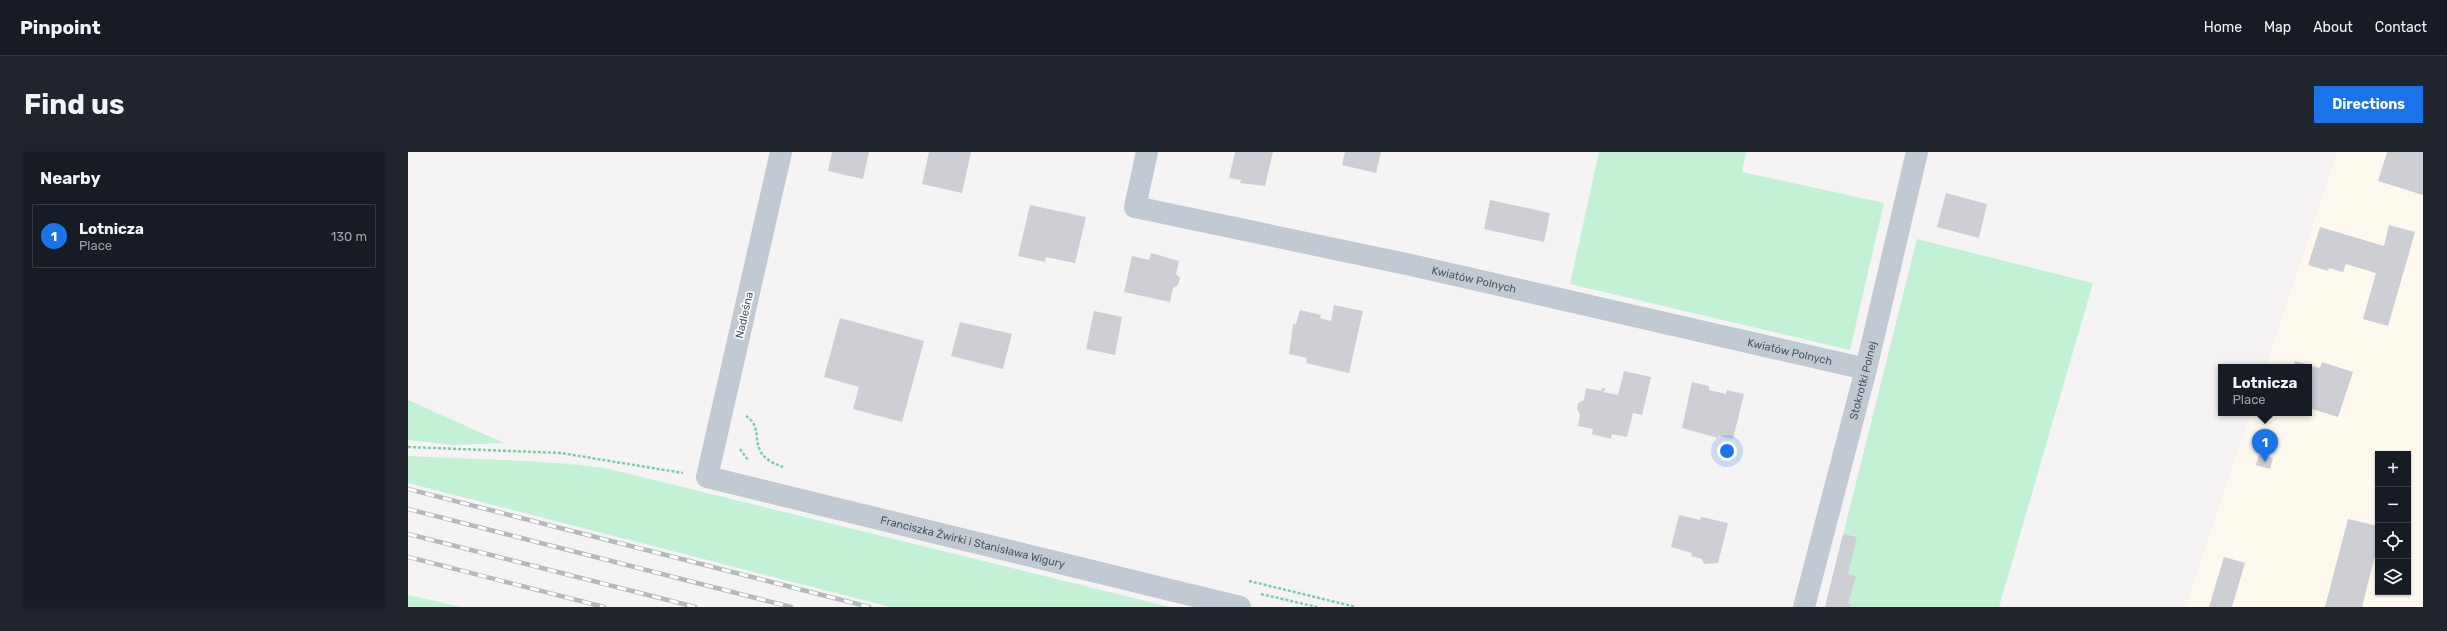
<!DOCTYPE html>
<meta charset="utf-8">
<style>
body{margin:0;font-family:Rubik,sans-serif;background:#20242c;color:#f1f3f6}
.controls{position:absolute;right:12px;bottom:12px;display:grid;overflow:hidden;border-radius:0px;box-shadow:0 1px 3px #0004}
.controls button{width:36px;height:36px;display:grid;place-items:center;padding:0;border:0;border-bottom:1px solid #363941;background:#171b24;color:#f1f3f6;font:20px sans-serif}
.you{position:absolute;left:1319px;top:299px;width:14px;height:14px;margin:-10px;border:3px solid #fff;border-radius:50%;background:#1a73e8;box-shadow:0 0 0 6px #1a73e833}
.badge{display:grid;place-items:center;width:26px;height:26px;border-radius:50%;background:#1a73e8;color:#fff;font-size:13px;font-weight:700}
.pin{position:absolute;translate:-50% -33px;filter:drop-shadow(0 1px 2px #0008)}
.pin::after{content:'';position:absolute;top:21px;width:14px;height:12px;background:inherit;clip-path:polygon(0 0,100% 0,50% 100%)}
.popup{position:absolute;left:1810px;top:212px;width:94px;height:52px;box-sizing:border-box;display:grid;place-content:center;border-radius:0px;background:#171b24;filter:drop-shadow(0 1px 3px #0005);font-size:13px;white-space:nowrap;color:#9ea1a6}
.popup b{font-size:15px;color:#f1f3f6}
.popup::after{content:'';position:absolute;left:50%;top:100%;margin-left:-8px;border:8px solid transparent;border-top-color:#171b24}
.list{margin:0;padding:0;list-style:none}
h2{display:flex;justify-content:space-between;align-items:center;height:52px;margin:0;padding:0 16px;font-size:17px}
h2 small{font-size:13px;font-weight:400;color:#9ea1a6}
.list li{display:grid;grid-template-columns:26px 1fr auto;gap:12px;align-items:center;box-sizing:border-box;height:64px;margin:0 8px 8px;padding:0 8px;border:1px solid #363941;border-radius:0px}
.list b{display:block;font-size:15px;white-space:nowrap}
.list p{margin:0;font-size:13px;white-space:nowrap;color:#9ea1a6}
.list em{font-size:13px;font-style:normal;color:#9ea1a6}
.icon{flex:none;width:22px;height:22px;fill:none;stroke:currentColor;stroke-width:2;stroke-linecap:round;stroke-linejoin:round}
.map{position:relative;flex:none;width:2015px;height:455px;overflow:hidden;border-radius:0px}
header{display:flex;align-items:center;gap:24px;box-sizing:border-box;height:56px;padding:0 20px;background:#171b24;border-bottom:1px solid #363941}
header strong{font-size:19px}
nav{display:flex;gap:22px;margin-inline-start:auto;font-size:14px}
.intro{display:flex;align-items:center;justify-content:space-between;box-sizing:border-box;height:96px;padding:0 24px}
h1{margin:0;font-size:28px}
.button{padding:10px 18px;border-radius:0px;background:#1a73e8;color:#fff;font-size:14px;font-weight:700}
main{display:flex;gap:24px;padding:0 24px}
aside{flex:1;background:#171b24;border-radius:0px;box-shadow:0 1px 3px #0004}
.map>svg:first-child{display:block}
.commercial{fill:#fdf9ef;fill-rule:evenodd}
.green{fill:#c3f1d5}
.building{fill:#cdcfd5}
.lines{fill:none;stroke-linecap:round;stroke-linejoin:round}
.path{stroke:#7ad0a6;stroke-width:2.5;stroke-dasharray:3 2;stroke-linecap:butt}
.minor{stroke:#c1cad2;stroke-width:22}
.rail-casing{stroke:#b5b8bd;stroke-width:4.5}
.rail{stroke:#fff;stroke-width:3;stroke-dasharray:9;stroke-linecap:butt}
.labels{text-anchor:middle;stroke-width:3.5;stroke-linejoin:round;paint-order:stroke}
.street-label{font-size:11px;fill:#4a5661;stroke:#fff}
</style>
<header>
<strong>Pinpoint</strong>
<nav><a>Home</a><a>Map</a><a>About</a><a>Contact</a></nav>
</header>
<div class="intro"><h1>Find us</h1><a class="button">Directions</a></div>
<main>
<aside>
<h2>Nearby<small></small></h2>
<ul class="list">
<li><span class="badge">1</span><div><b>Lotnicza</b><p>Place</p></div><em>130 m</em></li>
</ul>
</aside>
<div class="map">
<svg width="2015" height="455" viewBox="0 0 2015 455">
<rect width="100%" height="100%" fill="#f5f3f3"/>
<path class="commercial" d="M1929 0H2015V455H1778L1842 261H1901V215H1858ZM1970 302H2000V440H1970Z"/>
<path class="green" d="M1191 0H1338L1334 20 1476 51 1442 198 1162 132Z
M1509 87 1685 131 1591 455H1417Z
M0 248 96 291 46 293 0 288Z
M0 304C66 308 132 307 197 316L762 455H483L0 331Z
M0 443 54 455H0Z"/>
<path class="building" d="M424 0H461L455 27 420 19Z
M521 0H563L554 41 514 32Z
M827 0H865L857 34 832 31 833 28 821 26Z
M937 0H973L968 21 934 13Z
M1979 0H2015V43L1970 29Z
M1538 41 1579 52 1571 86 1529 75Z
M1082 48 1142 61 1136 90 1076 77Z
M622 53 678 65 667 111 638 105 637 110 610 104Z
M1981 73 2007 80 1980 174 1955 167 1968 121 1938 112 1935 120 1921 116 1920 119 1900 113 1912 75 1976 94Z
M743 101 771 109 768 122 772 126 770 133 765 136 762 150 716 140 724 104 741 108Z
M926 153 955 159 941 221 898 211 899 206 881 202 885 172H888L892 158 913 163 912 166 923 169Z
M686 159 714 165 707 203 678 197Z
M432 166 516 189 494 270 445 257 451 235 416 225Z
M552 170 604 182 595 217 543 204Z
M1887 209 1912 216 1914 210 1945 220 1930 265 1901 256V215H1885Z
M1216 219 1243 225 1234 263 1225 261 1219 285 1204 282 1203 287 1184 282 1185 277 1170 274 1172 262 1169 257 1170 251 1176 248 1178 236 1193 239 1194 236 1198 237 1195 240 1210 243Z
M1284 230 1301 234V238L1318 242 1319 238 1336 242 1325 287 1311 284 1310 286 1274 276Z
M1851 302 1865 306 1862 317 1848 313Z
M1271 363 1292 368 1293 365 1320 371 1310 411 1296 412 1294 407 1283 404 1284 401 1263 395Z
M1940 367 1970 374V392L1954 455H1917Z
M1435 382 1449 385 1440 422 1448 424 1440 452H1443L1442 455H1417Z
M1816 405 1837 411 1824 455H1801Z"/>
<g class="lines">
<path class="path" d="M338 264C360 278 334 301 375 315
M0 295 153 301 275 321
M332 297 340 308
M841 429 948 455
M853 442 909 455"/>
<g class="minor">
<path id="s1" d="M373 0 299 325 832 455"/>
<path id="s2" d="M739 0 727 55 1003 113 1458 217"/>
<path id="s3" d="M1396 455 1458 217 1509 0"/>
</g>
<g class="rail-casing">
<path id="rail" d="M0 337 461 455
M0 357 383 455
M0 382 287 455
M0 405 196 455"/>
</g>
<use href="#rail" class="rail"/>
</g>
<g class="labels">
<g class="street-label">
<text dy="4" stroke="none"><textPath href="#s2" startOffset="403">Kwiatów Polnych</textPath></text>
<text transform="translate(336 163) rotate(-77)" y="4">Nadleśna</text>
<text dy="4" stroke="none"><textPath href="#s2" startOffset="727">Kwiatów Polnych</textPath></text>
<text dy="4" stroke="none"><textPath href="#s3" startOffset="234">Stokrotki Polnej</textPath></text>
<text dy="4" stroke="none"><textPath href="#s1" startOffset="607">Franciszka Żwirki i Stanisława Wigury</textPath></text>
</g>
</g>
</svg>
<div class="controls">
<button>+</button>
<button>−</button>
<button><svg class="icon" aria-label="locate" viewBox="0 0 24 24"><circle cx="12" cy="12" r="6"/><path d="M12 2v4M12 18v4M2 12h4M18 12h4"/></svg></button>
<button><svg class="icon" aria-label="layers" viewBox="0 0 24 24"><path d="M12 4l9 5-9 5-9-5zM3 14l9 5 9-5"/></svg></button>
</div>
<div class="you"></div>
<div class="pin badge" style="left:1857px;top:310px">1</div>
<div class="popup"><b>Lotnicza</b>Place</div>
</div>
</main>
